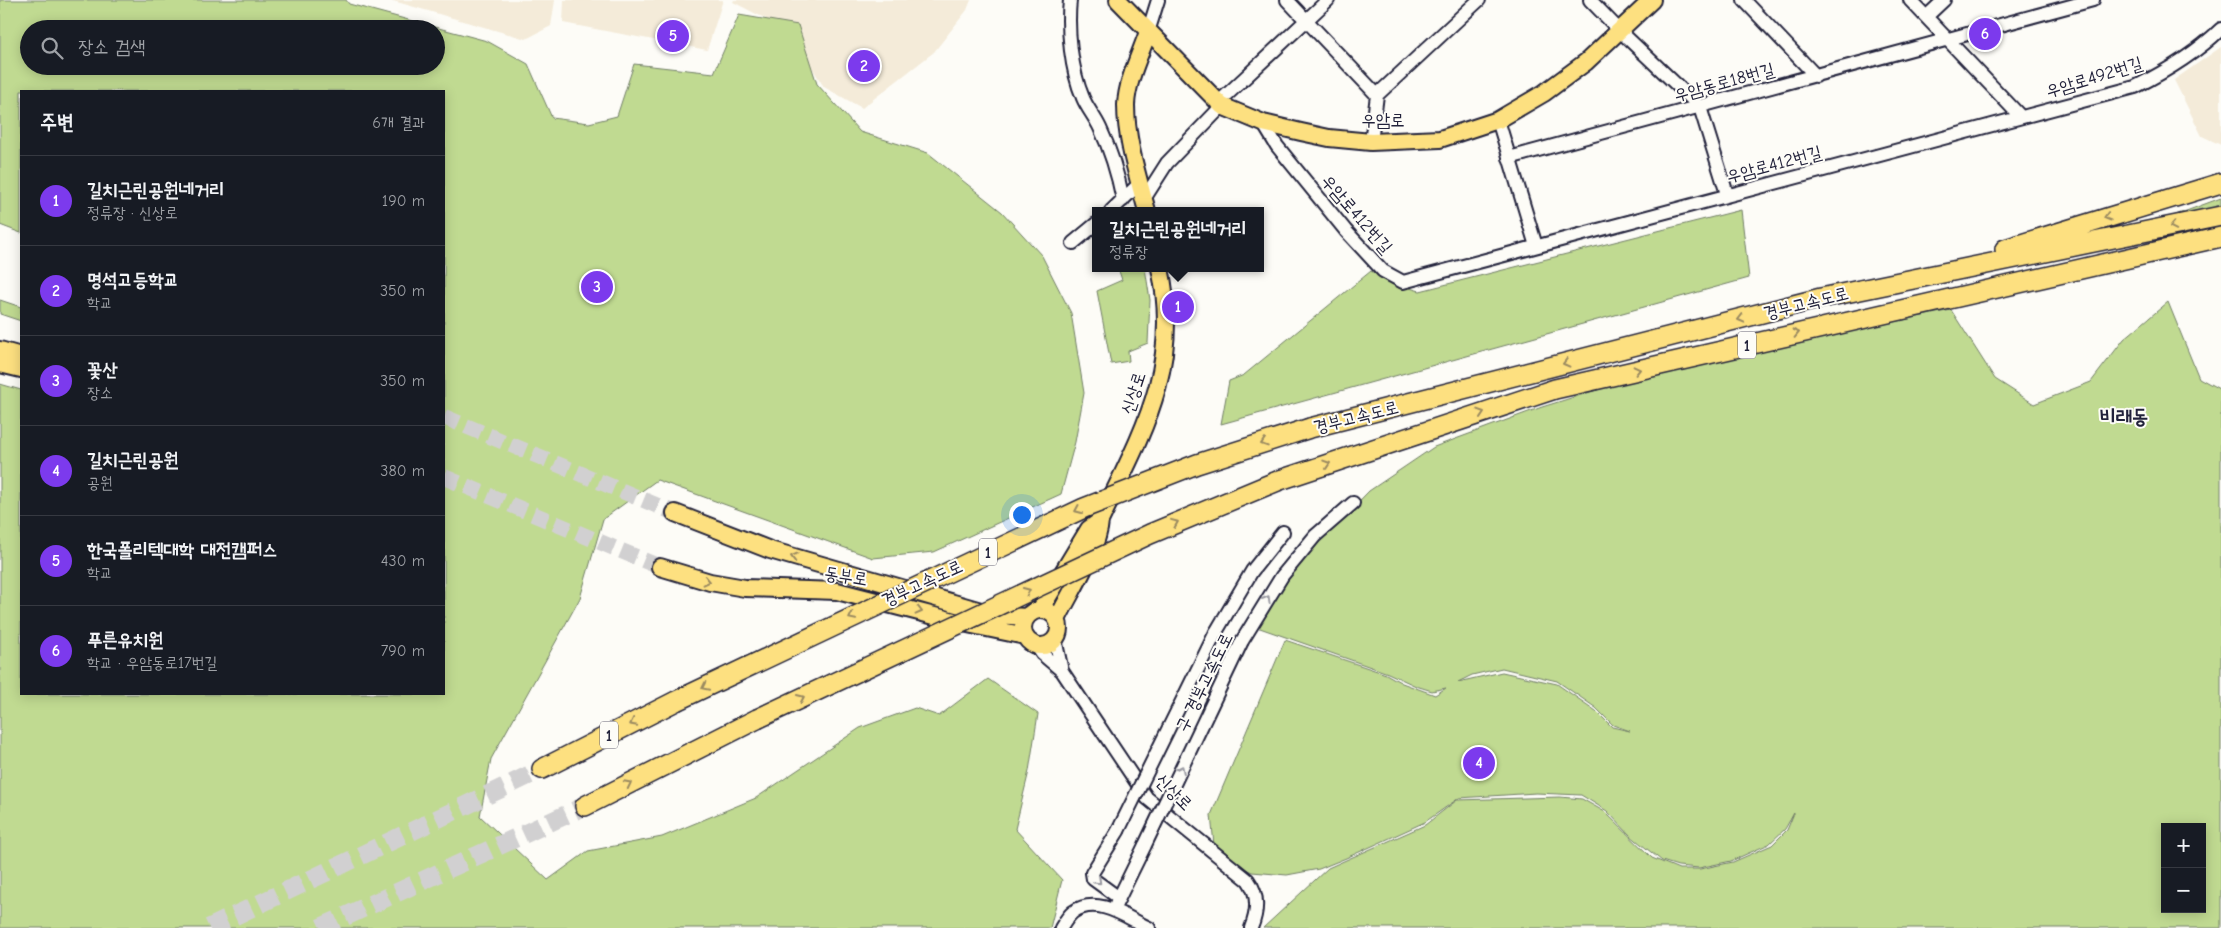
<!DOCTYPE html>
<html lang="ko">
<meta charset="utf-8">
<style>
body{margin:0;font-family:"Comic Neue","Poor Story",sans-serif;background:#242831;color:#f1f3f6}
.controls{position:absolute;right:15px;bottom:15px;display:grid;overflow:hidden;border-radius:0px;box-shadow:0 2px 12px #0003}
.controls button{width:45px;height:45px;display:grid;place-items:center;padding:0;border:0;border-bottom:1px solid #363941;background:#171b24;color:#f1f3f6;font:25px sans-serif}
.you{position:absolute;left:1021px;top:514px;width:18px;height:18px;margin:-12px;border:4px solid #fff;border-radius:50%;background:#1a73e8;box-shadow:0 0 0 8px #1a73e833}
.badge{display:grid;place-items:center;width:32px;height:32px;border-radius:50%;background:#7c3aed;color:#fff;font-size:16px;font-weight:700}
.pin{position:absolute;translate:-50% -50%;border:2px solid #fff;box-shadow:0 1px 5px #0006}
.popup{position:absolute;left:1092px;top:207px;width:172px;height:65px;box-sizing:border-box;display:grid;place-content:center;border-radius:0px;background:#171b24;filter:drop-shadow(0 1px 4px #0005);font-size:16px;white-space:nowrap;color:#9ea1a6}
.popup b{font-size:19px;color:#f1f3f6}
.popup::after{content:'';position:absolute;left:50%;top:100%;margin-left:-10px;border:10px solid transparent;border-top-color:#171b24}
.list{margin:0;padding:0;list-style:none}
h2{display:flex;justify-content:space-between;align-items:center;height:65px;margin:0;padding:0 20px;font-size:21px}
h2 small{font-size:16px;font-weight:400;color:#9ea1a6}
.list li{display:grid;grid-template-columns:32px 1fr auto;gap:15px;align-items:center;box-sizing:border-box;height:90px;padding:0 20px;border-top:1px solid #363941}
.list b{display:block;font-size:19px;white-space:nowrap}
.list p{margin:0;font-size:16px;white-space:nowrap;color:#9ea1a6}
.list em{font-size:16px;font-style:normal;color:#9ea1a6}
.icon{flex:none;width:28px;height:28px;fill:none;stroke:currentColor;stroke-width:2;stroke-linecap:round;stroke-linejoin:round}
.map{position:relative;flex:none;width:2221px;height:928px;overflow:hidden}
.search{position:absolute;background:#171b24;box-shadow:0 2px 12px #0003;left:20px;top:20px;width:425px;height:55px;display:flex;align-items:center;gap:12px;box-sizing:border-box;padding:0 18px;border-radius:28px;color:#9ea1a6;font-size:19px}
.panel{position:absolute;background:#171b24;box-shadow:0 2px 12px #0003;left:20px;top:90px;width:425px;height:605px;border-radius:0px}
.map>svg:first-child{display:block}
.built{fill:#f4ebd9}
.green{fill:#c0da91;stroke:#717e66;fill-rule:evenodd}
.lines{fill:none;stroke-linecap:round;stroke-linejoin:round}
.major-tunnel{stroke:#d1d0d1;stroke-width:16;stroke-dasharray:16 8;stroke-linecap:butt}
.highway-tunnel{stroke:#d1d0d1;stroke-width:19;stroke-dasharray:19 9;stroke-linecap:butt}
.minor-casing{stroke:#22223b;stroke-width:16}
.major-casing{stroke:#22223b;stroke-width:20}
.highway-casing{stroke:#22223b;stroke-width:22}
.minor{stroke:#fdfcf7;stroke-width:12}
.major{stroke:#fde080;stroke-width:16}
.highway{stroke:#fde080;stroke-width:19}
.minor-bridge-casing{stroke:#22223b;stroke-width:16;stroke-linecap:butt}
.highway-bridge-casing{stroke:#22223b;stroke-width:22;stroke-linecap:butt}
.minor-bridge{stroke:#fdfcf7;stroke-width:12}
.highway-bridge{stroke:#fde080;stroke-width:19}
.oneway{stroke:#9a8a61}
.oneway2{stroke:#9a9aa2}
.labels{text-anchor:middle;stroke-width:4;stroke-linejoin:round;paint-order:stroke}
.shield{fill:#fdfcf7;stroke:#646373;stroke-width:1}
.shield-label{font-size:16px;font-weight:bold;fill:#22223b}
.street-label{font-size:18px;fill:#22223b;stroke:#fdfcf7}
.quarter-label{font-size:20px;font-weight:bold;fill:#22223b;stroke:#fdfcf7}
</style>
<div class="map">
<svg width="2221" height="928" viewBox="0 0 2221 928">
<rect width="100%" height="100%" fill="#fdfcf7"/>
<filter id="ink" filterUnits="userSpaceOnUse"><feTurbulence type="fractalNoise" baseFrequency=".02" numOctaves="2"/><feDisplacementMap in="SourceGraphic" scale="10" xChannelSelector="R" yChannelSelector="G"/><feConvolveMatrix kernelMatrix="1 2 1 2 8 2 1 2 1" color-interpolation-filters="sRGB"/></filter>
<g filter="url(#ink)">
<path class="built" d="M390 0H555L551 26 526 39Z
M564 0H723L707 50 563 23Z
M734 0H971L967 10 934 52 862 108 824 87 801 50 799 36 733 2Z
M2221 47V145L2202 136 2174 80Z"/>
<path class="green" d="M0 0H346L349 4 487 41 528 64 552 118 589 123 617 116 634 64 714 73 739 15 798 25 817 84 860 132 928 153 1002 212 1042 256 1071 313 1084 393 1075 442 1061 494 934 552 873 558 657 480 603 519 580 598 491 759 480 816 548 880 588 851 662 837 756 798 860 728 915 708 939 716 988 679 1038 714 1029 771 1015 829 1062 880 1050 928H0V384L21 390V694H444V91H21V233L0 225ZM29 29H436V66H29Z
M2221 198V207L2154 223Z
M1741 210 1749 278 1221 424 1229 381 1244 375 1371 271 1392 283 1420 291Z
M1118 268H1145L1150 300 1148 343 1128 351 1129 361 1111 364 1097 291 1122 280Z
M0 300 21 307V321L0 314Z
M2168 302 2199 378 2221 390V928H1263L1328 868 1425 825 1457 800 1560 797 1582 799 1605 812 1652 858 1679 869H1700L1733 862 1772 845 1787 830 1794 813 1785 829 1769 844 1731 861 1699 868 1678 866 1662 861 1631 836 1607 811 1581 795 1536 793 1459 798 1425 822 1346 858 1319 869 1287 875 1252 872 1239 866 1214 845 1211 815 1285 640 1386 674 1402 683 1435 695 1446 688 1432 691 1416 686 1388 673 1257 627 1300 562 1369 491 1434 447 1542 407 1655 372 1951 310 1995 379 2034 404 2091 382 2124 339ZM1502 668 1557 681 1596 708 1613 725 1630 731 1612 727 1596 711 1557 684 1502 672 1458 682 1472 675ZM2165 827H2202V909H2165Z"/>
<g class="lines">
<path class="major-tunnel" d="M444 417 675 513
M444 477 660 567"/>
<path class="highway-tunnel" d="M209 928 542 769
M320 928 585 806"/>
<g class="minor-casing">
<path id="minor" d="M1070 0C1067 30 1071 70 1083 98 1087 108 1095 117 1100 128 1111 151 1118 175 1123 200
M1287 0 1377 95
M1590 0 1620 31 1700 107 1727 194
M1744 0 1816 76
M1910 0 2021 117
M1926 17 1944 0
M1148 32 1158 0
M1218 103 1328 0
M1498 120 1536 246
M1263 123 1277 146 1346 231 1383 271 1403 282 2135 87C2167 71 2195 54 2221 29
M1371 142 1377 95 1479 0
M1509 158 2093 0
M1144 199 1167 163 1222 106
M1111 211 1140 183
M1073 243 1096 224
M1216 632 1252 571 1283 532
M1055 639 1062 671 1147 798 1248 880C1259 895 1258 911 1251 928
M1242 641 1282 576 1315 536 1353 503
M1036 645 1042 654 1062 671
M1118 831 1092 873 1093 879 1119 898
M1116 904 1145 845
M1061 928C1064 923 1068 916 1073 912 1097 895 1126 917 1149 928"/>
</g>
<g class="major-casing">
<path id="major" d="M1118 0 1222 106 1263 123 1301 132 1329 138 1371 142 1440 139 1498 120 1544 93 1586 62 1652 0
M1147 211C1138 177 1126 140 1126 105 1127 81 1140 55 1148 32
M0 350 21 356
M0 364 21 369
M675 513 770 550 995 615 1027 617
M660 567 710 582 745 588 837 591 958 622 1025 636
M1040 610 1089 529 1100 521
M1023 628a18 18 0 1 1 36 0a18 18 0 1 1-36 0Z
M1057 620C1070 592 1098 551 1100 521 1141 435 1182 368 1160 268"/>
</g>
<g class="highway-casing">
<path id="highway" d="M2005 249 2221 183
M1310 428 1821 298 2221 216
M1280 480 1555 389 2221 237
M542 769 676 701
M585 806 757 719"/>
</g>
<use href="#minor" class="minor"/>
<use href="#major" class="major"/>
<use href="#highway" class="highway"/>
<g class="minor-bridge-casing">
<path id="minor-bridge" d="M1118 831 1216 632
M1145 845 1242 641"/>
</g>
<g class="highway-bridge-casing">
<path id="highway-bridge" d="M676 701 1084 508 1197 464 1310 428
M757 719 1150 534 1280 480"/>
</g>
<use href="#minor-bridge" class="minor-bridge"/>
<use href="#highway-bridge" class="highway-bridge"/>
</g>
<defs><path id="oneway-chevron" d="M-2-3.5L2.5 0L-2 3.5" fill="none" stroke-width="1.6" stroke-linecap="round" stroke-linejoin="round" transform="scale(1.25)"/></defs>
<g class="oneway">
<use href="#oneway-chevron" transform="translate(2107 217) rotate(163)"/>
<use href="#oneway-chevron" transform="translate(2173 226) rotate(169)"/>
<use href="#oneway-chevron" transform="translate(1741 319) rotate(166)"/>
<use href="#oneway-chevron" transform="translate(1796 333) rotate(-13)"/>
<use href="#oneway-chevron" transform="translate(1566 363) rotate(166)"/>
<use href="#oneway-chevron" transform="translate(1637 370) rotate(-13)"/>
<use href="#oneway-chevron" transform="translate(1481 413) rotate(-18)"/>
<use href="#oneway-chevron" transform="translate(1264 443) rotate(162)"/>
<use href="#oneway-chevron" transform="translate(1327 464) rotate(-18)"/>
<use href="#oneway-chevron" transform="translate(1078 510) rotate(156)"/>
<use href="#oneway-chevron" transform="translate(1175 523) rotate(-22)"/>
<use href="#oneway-chevron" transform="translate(794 557) rotate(-165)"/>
<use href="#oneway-chevron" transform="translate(707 581) rotate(13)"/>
<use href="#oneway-chevron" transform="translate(1027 591) rotate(-25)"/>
<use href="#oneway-chevron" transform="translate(919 611) rotate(14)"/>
<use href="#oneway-chevron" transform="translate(852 617) rotate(154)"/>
<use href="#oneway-chevron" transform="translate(705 687) rotate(154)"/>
<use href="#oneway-chevron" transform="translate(801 698) rotate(-25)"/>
<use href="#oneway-chevron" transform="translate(633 723) rotate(153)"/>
<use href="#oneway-chevron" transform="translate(628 784) rotate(-27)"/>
</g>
<g class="oneway2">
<use href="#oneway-chevron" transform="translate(1267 599) rotate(-60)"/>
<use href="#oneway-chevron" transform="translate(1181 769) rotate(-64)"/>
<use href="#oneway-chevron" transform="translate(1098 881) rotate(44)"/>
</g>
</g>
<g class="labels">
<g class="shield">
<rect x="1738" y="331.5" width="18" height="27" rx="4"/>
<rect x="979" y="538.5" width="18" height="27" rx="4"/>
<rect x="600" y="721.5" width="18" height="27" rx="4"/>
</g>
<g class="shield-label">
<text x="1747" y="351">1</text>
<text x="988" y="558">1</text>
<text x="609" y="741">1</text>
</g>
<g class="street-label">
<text transform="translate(2094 77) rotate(-17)" y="6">우암로492번길</text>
<text transform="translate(1724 82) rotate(-15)" y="6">우암동로18번길</text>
<text x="1383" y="126">우암로</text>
<text transform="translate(1774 164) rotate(-15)" y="6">우암로412번길</text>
<text transform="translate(1357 214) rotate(49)" y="6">우암로412번길</text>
<text transform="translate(1806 303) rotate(-14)" y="6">경부고속도로</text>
<text transform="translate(1133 393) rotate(-72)" y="6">신상로</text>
<text transform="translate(1356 417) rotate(-14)" y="6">경부고속도로</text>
<text transform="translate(846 576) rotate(9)" y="6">동부로</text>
<text transform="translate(922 583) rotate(-25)" y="6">경부고속도로</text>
<text transform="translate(1204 682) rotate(-64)" y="6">구 경부고속도로</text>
<text transform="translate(1174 792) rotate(45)" y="6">신상로</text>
</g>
<g class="quarter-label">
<text x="2124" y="423">비래동</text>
</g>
</g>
</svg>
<div class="controls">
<button>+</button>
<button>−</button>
</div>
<div class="you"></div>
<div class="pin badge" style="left:1178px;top:307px">1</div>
<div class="popup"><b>길치근린공원네거리</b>정류장</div>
<div class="pin badge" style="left:864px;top:66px">2</div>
<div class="pin badge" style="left:597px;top:287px">3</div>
<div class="pin badge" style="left:1479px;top:763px">4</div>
<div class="pin badge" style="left:673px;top:36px">5</div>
<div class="pin badge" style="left:1985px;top:34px">6</div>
<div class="search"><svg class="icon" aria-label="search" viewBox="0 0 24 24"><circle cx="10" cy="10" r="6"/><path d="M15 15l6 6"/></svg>장소 검색</div>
<section class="panel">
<h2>주변<small>6개 결과</small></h2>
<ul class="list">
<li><span class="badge">1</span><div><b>길치근린공원네거리</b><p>정류장 · 신상로</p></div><em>190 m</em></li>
<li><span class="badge">2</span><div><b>명석고등학교</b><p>학교</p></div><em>350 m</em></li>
<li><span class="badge">3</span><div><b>꽃산</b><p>장소</p></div><em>350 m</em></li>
<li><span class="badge">4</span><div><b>길치근린공원</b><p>공원</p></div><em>380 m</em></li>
<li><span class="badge">5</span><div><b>한국폴리텍대학 대전캠퍼스</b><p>학교</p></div><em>430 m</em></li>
<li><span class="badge">6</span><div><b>푸른유치원</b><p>학교 · 우암동로17번길</p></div><em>790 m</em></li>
</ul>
</section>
</div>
